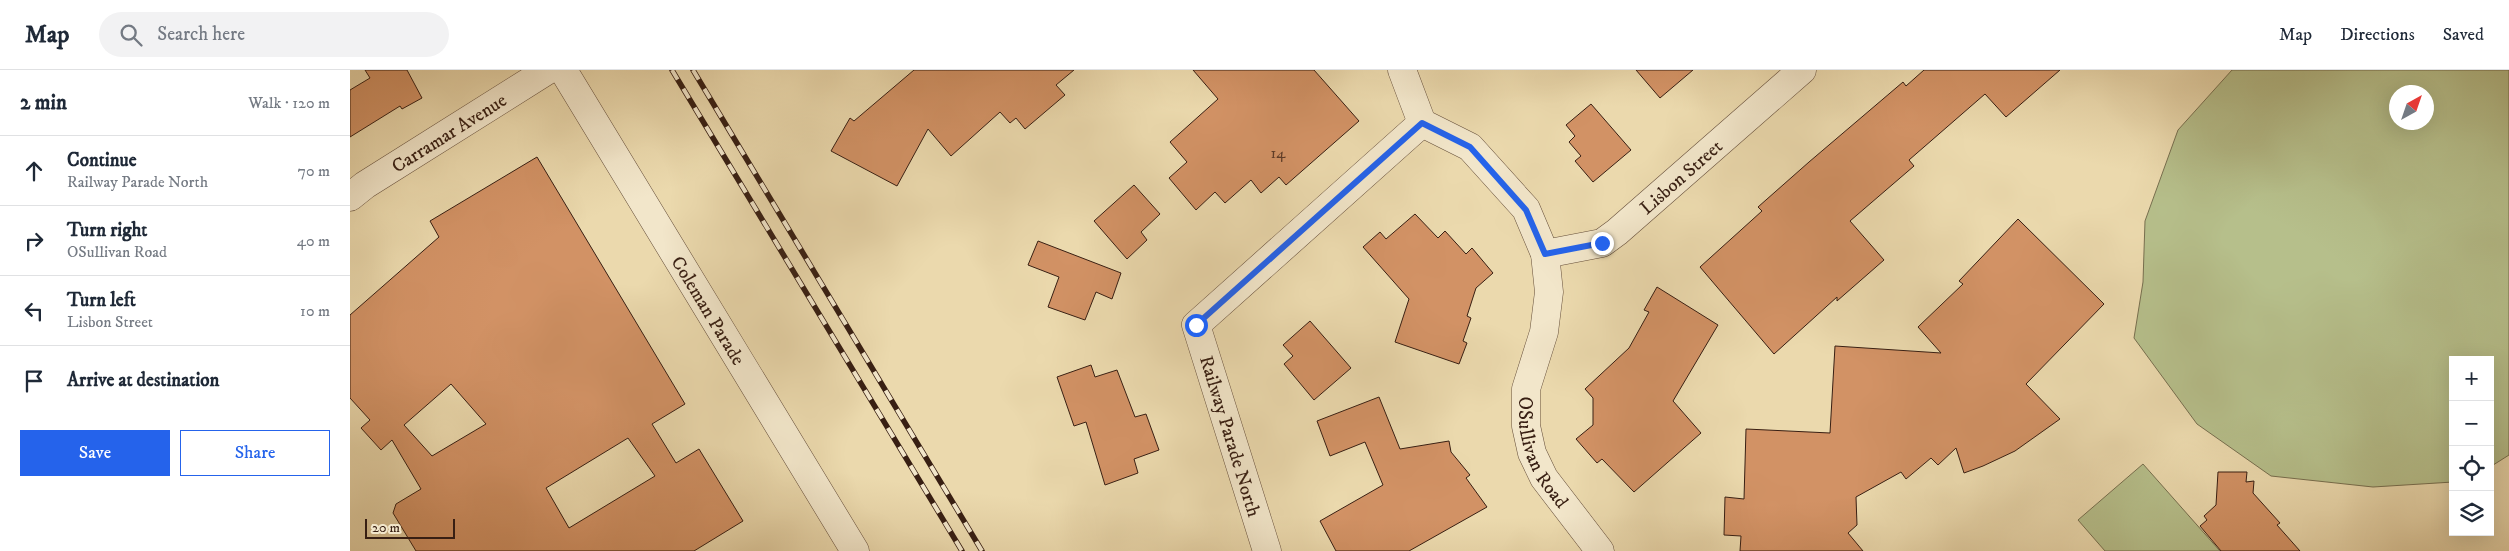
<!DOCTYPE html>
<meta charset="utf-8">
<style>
body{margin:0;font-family:"IM FELL DW Pica",serif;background:#f2f2f3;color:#1f2937}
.controls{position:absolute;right:15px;bottom:15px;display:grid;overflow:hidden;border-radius:0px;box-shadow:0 5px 20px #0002}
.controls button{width:45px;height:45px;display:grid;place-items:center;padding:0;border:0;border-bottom:1px solid #e0e1e3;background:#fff;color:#1f2937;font:25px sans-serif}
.compass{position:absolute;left:2039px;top:15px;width:45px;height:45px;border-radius:50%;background:#fff;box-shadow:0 5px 20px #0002;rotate:40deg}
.scale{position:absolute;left:15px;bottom:12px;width:90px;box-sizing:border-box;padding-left:5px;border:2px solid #381f13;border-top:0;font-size:14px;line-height:18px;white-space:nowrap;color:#381f13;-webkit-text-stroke:4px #f2e6ca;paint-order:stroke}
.stop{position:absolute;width:15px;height:15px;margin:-11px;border:4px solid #2563eb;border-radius:50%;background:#fff}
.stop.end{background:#2563eb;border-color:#fff;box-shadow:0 1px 5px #0008}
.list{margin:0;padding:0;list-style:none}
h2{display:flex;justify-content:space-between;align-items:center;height:65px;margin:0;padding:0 20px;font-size:21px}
h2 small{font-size:16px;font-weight:400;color:#747a83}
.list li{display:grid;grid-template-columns:32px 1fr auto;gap:15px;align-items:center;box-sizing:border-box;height:70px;padding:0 20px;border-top:1px solid #e0e1e3}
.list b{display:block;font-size:19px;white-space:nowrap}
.list p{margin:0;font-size:16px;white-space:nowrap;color:#747a83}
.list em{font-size:16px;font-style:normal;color:#747a83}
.actions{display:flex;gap:10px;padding:15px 20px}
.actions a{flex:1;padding:11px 0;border:1px solid #2563eb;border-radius:0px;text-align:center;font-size:18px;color:#2563eb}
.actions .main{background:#2563eb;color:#fff}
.icon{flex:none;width:28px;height:28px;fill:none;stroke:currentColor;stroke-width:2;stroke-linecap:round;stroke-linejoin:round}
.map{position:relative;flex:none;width:2159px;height:481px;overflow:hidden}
header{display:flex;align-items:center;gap:30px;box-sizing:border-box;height:70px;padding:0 25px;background:#fff;border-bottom:1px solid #e0e1e3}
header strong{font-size:24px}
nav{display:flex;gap:28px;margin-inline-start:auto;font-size:18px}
.search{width:350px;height:45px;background:#f2f2f3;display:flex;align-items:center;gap:12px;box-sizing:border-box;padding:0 18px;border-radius:28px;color:#747a83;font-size:19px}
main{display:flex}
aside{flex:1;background:#fff}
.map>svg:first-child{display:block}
.green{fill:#b6bf8b;stroke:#776f4f;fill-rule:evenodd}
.building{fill:#d29265;stroke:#381f13;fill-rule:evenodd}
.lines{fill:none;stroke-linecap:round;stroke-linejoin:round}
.minor-casing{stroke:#654e3a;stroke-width:29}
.minor{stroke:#f2e6ca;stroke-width:28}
.rail-casing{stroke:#381f13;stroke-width:5.5}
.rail{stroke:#f2e6ca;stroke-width:4;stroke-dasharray:11;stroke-linecap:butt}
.route{stroke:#2563eb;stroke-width:6}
.labels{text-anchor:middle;stroke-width:4;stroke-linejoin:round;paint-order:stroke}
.number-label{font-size:16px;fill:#5e3c28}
.street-label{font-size:19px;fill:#381f13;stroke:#f2e6ca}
</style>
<header>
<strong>Map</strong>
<div class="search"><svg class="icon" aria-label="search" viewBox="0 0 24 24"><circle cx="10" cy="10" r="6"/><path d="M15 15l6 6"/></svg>Search here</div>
<nav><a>Map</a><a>Directions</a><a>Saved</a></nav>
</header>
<main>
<aside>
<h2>2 min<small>Walk · 120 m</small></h2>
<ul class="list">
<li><svg class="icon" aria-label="ahead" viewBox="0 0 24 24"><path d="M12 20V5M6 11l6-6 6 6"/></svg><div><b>Continue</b><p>Railway Parade North</p></div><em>70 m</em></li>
<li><svg class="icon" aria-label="right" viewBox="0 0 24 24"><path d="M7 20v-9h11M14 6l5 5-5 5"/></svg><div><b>Turn right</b><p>OSullivan Road</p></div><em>40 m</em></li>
<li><svg class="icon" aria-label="left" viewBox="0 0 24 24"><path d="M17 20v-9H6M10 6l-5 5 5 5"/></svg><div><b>Turn left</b><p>Lisbon Street</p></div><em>10 m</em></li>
<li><svg class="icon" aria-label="arrive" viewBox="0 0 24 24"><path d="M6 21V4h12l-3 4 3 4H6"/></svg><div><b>Arrive at destination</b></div></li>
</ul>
<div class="actions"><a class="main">Save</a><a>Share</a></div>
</aside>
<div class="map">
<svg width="2159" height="481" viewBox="0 0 2159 481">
<rect width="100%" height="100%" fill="#ebd9ad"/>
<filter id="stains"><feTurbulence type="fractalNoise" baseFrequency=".004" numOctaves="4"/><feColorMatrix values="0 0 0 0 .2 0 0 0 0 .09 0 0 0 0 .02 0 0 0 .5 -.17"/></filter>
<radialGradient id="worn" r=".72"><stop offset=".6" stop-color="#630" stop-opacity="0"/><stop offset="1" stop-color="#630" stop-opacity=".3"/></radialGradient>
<path class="green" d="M1882 0H2159V385L2140 397V290H2103V412L2023 417 1921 406 1847 354 1784 268 1793 212 1795 151 1828 60ZM2046 22H2076V52H2046Z
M1793 394 1870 481H1755L1728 450Z"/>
<path class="building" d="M15 0H57L72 28 52 39 50 36 0 67V20L20 8Z
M564 0H724L706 15 715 25 675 59 666 48 660 53 650 42 601 86 578 59 547 116 481 81 500 48 504 51Z
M843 0H964L1009 51 936 115 929 107 911 123 901 110 875 133 865 122 846 140 819 108 837 92 820 72 868 29Z
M1286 0H1343L1310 28Z
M1574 0H1710L1656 47 1635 24 1559 90 1564 96 1500 151 1534 190 1487 231V227L1424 284 1350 197 1412 141 1408 137 1459 92 1553 12 1556 16Z
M1241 34 1281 80 1243 112 1225 91 1231 86 1219 72 1225 66 1216 55Z
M187 87 335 334 302 354 326 393 349 379 393 451 344 481H66L43 443 46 434 71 419 42 370 31 380 11 358 20 350 0 328V245L89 167 80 151ZM101 314 136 354 82 386 54 355ZM278 368 305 406 219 458 196 418Z
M784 115 810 144 791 162 797 170 777 189 744 151Z
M1065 144 1088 168 1095 161 1116 184 1122 178 1143 203 1126 218 1117 246 1121 248 1113 271 1117 273 1109 294 1045 272 1059 229 1013 177 1030 162 1036 169Z
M1668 149 1754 234 1676 314 1710 349 1665 381 1633 396 1614 403 1606 378 1588 395 1581 388 1556 409 1551 402 1506 427 1507 455 1498 463 1513 481H1390L1391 466 1374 465 1375 427 1394 429 1396 359 1480 363 1485 276 1591 283 1568 257 1613 214 1609 211Z
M688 171 771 203 762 229 746 222 735 250 698 237 709 207 678 195Z
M1307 217 1368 255 1323 331 1351 363 1284 422 1252 389 1247 393 1226 369 1243 355V328L1235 319 1279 278 1299 242 1294 240Z
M960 251 1001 298 964 330 934 294 943 286 933 275Z
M741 295 745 307 767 300 785 347 796 344 809 380 784 389 788 403 755 415 736 352 724 356 707 307Z
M1029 327 1050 379 1099 371 1101 382 1120 405 1116 408 1137 437 1059 481H986L970 451 1033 415 1015 372 980 386 967 351Z
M1868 402H1897L1896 412 1904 411 1903 423 1930 453 1927 455 1950 481H1871L1850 456 1857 450 1854 446 1866 435Z"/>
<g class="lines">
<g class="minor-casing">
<g id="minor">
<path id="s1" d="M213 0 505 481"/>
<path id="s2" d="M1052 0 1072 53 1120 77 1176 139 1195 184 1199 222 1194 262 1176 319V356L1182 383 1194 408 1250 481"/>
<path id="s3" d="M0 127 15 115 198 0"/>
<path id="s4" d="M1195 184 1252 173 1267 162 1452 0"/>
<path d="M917 481 846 255 1072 53"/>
</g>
</g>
<use href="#minor" class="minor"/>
<g class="rail-casing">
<path id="rail" d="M322 0 612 481
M343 0 632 481"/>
</g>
<use href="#rail" class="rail"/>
</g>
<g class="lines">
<path class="route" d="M846 255 1072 53 1120 77 1176 140 1195 184 1252 173"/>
</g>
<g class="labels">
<g class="number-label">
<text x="928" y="88">14</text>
</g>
<g class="street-label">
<text dy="7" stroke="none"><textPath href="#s3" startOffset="118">Carramar Avenue</textPath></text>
<text dy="7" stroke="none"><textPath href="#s4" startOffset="161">Lisbon Street</textPath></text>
<text dy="7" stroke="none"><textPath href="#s1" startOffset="281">Coleman Parade</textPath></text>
<text transform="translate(881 366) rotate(73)" y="7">Railway Parade North</text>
<text dy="7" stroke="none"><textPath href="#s2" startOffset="448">OSullivan Road</textPath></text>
</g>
</g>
<rect width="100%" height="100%" filter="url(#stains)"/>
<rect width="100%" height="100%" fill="url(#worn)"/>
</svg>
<div class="controls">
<button>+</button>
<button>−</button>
<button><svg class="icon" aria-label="locate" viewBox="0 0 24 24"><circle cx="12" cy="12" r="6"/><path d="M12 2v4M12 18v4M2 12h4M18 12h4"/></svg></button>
<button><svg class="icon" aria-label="layers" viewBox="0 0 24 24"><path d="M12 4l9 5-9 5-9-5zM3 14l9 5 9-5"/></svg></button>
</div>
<svg class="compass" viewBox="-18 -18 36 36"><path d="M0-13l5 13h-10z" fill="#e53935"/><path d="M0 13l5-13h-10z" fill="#747a83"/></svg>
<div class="scale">20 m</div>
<div class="stop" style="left:846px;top:255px"></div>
<div class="stop end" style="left:1252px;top:173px"></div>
</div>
</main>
